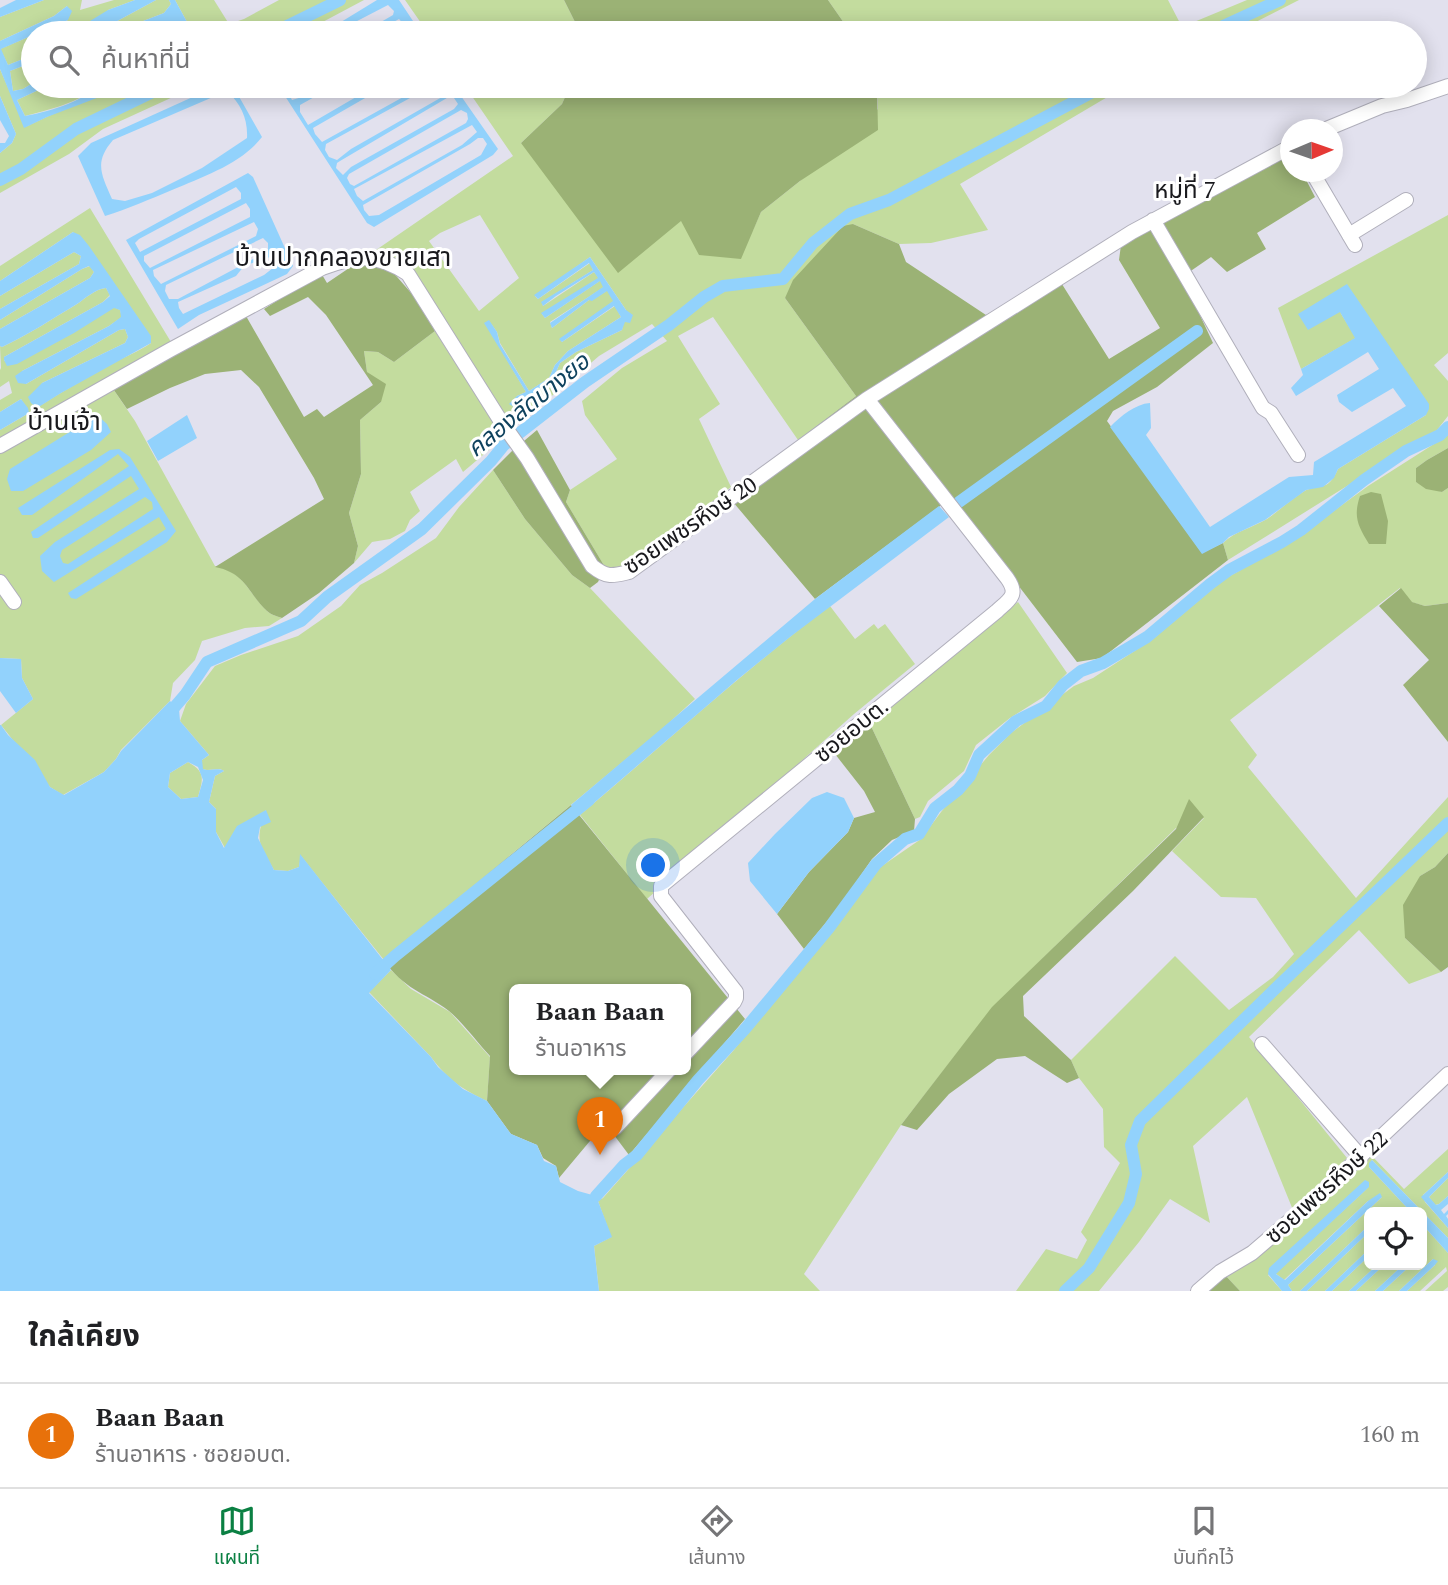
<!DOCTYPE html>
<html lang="th">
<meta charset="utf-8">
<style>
body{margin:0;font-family:Spectral,"Noto Sans Thai",serif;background:#f2f2f2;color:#202124}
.controls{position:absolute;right:21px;bottom:21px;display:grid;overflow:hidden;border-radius:10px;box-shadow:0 4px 18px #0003}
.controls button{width:63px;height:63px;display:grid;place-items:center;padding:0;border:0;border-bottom:2px solid #e0e0e0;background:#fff;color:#202124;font:35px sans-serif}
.compass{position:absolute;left:1280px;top:119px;width:63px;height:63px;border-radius:50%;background:#fff;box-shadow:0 4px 18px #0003;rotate:88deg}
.you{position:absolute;left:654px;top:866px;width:24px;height:24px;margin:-18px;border:5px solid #fff;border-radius:50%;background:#1a73e8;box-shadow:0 0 0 10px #1a73e833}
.badge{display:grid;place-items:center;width:46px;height:46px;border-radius:50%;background:#0b8043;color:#fff;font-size:23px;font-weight:700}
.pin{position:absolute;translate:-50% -58px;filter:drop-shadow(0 2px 4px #0008)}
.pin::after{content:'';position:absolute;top:37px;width:24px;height:21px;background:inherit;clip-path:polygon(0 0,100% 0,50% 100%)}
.popup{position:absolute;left:509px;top:984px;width:182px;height:91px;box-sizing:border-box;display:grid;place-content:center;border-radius:10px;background:#fff;filter:drop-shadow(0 2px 5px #0005);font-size:23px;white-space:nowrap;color:#757577}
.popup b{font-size:26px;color:#202124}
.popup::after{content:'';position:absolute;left:50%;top:100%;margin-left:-14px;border:14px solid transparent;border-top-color:#fff}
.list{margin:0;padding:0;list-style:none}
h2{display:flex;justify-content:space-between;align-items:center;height:91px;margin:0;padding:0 28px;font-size:30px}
h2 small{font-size:23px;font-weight:400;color:#757577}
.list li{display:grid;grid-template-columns:46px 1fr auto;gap:21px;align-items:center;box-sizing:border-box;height:105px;padding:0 28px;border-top:2px solid #e0e0e0}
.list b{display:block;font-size:26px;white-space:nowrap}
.list p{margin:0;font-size:23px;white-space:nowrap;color:#757577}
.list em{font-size:23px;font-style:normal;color:#757577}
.icon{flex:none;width:38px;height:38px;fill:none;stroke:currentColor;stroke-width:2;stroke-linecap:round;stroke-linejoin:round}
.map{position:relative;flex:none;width:1448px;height:1291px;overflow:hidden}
.search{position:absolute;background:#fff;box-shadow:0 4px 18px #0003;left:21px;right:21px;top:21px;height:77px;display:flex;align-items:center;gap:18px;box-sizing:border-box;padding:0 24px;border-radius:38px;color:#757577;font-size:26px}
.sheet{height:196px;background:#fff}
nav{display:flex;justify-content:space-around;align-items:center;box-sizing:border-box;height:98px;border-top:2px solid #e0e0e0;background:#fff;font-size:19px;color:#757577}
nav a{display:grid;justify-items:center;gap:4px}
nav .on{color:#0b8043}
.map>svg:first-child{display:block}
.green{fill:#c3dc9e;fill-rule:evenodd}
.forest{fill:#9bb275;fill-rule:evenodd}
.water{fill:#92d2fc;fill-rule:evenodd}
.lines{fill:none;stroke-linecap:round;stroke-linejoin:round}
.canal{stroke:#92d2fc;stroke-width:12}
.street-casing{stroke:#b0afbb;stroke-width:16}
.street{stroke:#fff;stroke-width:14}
.labels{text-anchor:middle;stroke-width:6;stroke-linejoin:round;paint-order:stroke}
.street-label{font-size:23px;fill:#19191d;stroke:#fff}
.neighbourhood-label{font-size:24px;fill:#19191d;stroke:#fff}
.water-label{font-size:24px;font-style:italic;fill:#0f425e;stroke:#fff}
.quarter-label{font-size:26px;fill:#19191d;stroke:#fff}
</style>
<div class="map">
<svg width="1448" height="1291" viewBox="0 0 1448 1291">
<rect width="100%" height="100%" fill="#e2e1ee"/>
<path class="green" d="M44 0H82L80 10 114 0H135L108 10 97 32 156 0H169L171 4 164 13 112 33H81L78 30 74 33H39L68 20 67 6 54 16 0 41V17Z
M175 0H214L229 24 244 19 279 0H364L302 33H193Z
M405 0H564L576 24V33H428Z
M828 0H1168L1182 27 1247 0H1299L1234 33H851Z
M33 35V55L8 65 0 49Z
M33 62V83L23 89 13 91 10 71Z
M0 69 25 127 109 88 108 86H197L103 129 69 154 0 193V153L12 143 16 134 0 96Z
M47 86H96C83 102 44 111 25 116L17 100Z
M465 86H570L562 104 521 143 681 221 753 230 761 212 800 181 878 109 877 86H1126L960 184 988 230 931 243 899 244 853 224 785 298 856 396 798 440 713 317 678 336 720 404 699 419 731 487 627 570 614 571 605 567 566 502 570 490 617 459 585 415 582 401 622 368 667 341 652 324 599 356 556 393 511 423 410 267 376 250 513 156ZM480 215 519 278 479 311 429 241 440 233ZM590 257 626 310 622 330 576 352 560 363 553 379 514 407 517 396 526 392 485 323 489 321 497 332 500 343 529 391 549 378 555 365 568 351 621 317 615 306 562 342 560 339 614 301 608 290 592 300H589L552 328 550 322 604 287 601 280 545 318 542 314 599 278 594 272 543 306 542 302 593 270 590 263 538 299 535 296Z
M90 208 171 342 109 383 135 421 215 566C246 573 247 592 267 611 271 615 277 616 282 618L269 626 245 628 202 641 195 660 173 683 170 701 121 750 116 759 104 772 63 795 50 787 1 725 33 699 22 678 21 659 0 658V430L29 413 21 399 0 412V400L12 393 9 381 0 387V370L1 368 0 346 2 347C28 335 52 319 77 304 86 298 95 289 106 288L110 295 103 302 4 357V361L114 307 120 310 122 317 109 326 22 371 26 384 119 330 125 329 128 337 125 343 42 383 38 407C61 392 86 378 111 364 124 357 138 352 151 343L73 232 0 281V266Z
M1448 215V353L1434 365 1448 381V416L1437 430 1228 560 1223 543C1235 531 1252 528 1267 519 1279 511 1290 500 1303 492 1319 482 1327 494 1338 469L1426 415 1340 312 1356 338 1301 369 1278 308Z
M74 252 81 256 79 264 0 309V296Z
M90 266 94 272 90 278 0 329V320L82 269Z
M435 331 503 438 463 472 456 459 410 492 420 511 410 520 405 531 390 539 372 542 354 563 358 546 349 513 361 474 360 420 381 402 367 372 364 351 378 352 394 362Z
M1448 432V448L1427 460 1416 468V482L1442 492 1448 488V603L1425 606 1411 602 1400 588 1230 720 1257 755 1248 767 1356 898 1448 797V853L1435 867 1420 876 1405 938 1441 972 1409 984 1359 930 1249 1037 1347 1158 1293 1210 1247 1097 1193 1146 1210 1223 1170 1199 1139 1242 1099 1291H1016L1046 1249 1077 1259 1087 1240 1081 1232 1120 1163 1104 1147 1103 1109 1079 1078 1071 1060 1175 956 1229 1010 1273 977 1294 954 1256 898 1221 897 1172 851 1204 818 1176 828 993 1007 901 1125 804 1274 820 1291H599L594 1246 611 1237 598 1201 603 1198 618 1181 733 1051 879 868 921 839 941 812 989 755 1011 733 1074 686 1093 678 1153 639 1223 580 1298 537 1368 486 1434 444Z
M493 470 525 519 572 575 590 588 695 699 660 731 384 960 301 856 299 867 288 871 274 870C258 842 255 841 266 810L225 848 216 832V809L209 802 215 776 224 771 220 769 207 770 202 769V760L209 755 180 721 186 704 215 666 241 655 298 636 341 606 360 585 382 573 436 538 459 507Z
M1018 602 1067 673 1045 696 1010 718 976 745 964 771 928 801 920 817 915 819 870 724Z
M830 606 855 639 874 624 878 629 885 624 915 664 854 714 647 899 580 815C663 745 743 671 830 606Z
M188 762C206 772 203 779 198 797L181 799 168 787 170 773Z
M391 970 411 989 450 1012 490 1057 487 1101C463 1090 447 1079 431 1057L369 992Z
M1448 1149V1172L1423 1195 1425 1202 1448 1228V1238L1372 1160 1369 1167 1411 1212H1389L1391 1209 1388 1207 1382 1212H1369V1225L1300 1291H1292L1288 1285 1382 1197 1368 1201 1284 1280 1275 1273 1369 1187 1268 1275 1282 1291H1240L1225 1275 1370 1154 1404 1189Z
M1448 1178V1196L1439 1204 1435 1205 1429 1197Z
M1422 1224 1448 1253V1287L1443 1291H1425L1447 1271 1446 1267 1420 1291H1407L1435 1265 1433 1259 1399 1291H1383L1411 1265H1422V1255L1424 1253V1244L1422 1247Z
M1369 1232V1249L1325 1291H1307Z
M1369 1256V1265H1377L1349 1291H1332Z
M1384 1265H1403L1375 1291H1356Z"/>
<path class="forest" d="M564 0H828L851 33H576V24Z
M570 86H877L878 130 800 181 761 212 741 259 699 255 681 221 618 273 521 143 562 104Z
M1290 154V172H1302L1315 197 1257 233 1266 249 1227 272 1211 257 1182 277 1213 343 1157 387 1113 411 1107 421 1202 553 1223 543 1228 560 1102 658 1077 662 951 498 815 599 733 502 798 440 856 396 785 298 793 280 843 226 853 224 899 244 906 262 986 315 1018 298 1060 281 1109 359 1160 328 1119 260 1121 245Z
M358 262 391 270 412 294 435 331 394 362 378 352 364 351 367 372 386 384 381 402 360 420 361 474 349 513 358 546 354 563 319 593 282 618C277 616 271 615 267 611 247 592 246 573 215 567L324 499 314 478 259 387 241 370 205 374 170 388 127 409 109 383 246 316 304 417 317 409 324 417 373 385 326 315 308 297 270 316 264 309 321 273 327 283Z
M537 430 570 490 566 502 605 567 598 582 590 588 572 575 525 519 493 470 512 451Z
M1448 448V488L1442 492 1426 489 1416 482V468L1427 460Z
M1371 492 1381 494 1388 521 1386 544H1369C1358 526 1353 517 1360 496Z
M1401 588 1412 602 1425 606 1448 603V742L1403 685 1429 660 1379 606Z
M870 724 915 819 914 831 892 840 872 859 839 907 804 949 777 914 809 872 848 832 854 818 875 812 864 791 835 754Z
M1189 799 1204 817 1133 891 1023 996 1024 1016 1071 1060 1079 1078 1067 1083 1025 1056 997 1059 949 1094 917 1130 901 1125 992 1007 1176 829Z
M571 805 745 1019 629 1155 605 1123 559 1178 556 1166 543 1158 537 1145 511 1134 487 1101 490 1056C478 1043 462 1022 449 1011 424 992 403 989 384 960ZM514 989H686V1069H514Z
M1448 853V967L1441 972 1405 938 1403 905 1420 876 1435 867Z
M1225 1275 1240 1291H1208Z"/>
<path class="water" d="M16 0H44L0 17V8Z
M135 0H156L97 32 89 31 90 21 108 10Z
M169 0H175L193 33H168L172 31 174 21 144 33H112L164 13 171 4Z
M377 0H399L421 33H408V29L399 19 374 33H362L393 15 394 11 388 5 334 33H323Z
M67 6 72 11 68 20 39 33H33V35L1 49 8 65 33 55V62L10 71 13 91 23 89 33 83V86H47L17 100 25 116C43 113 84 102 96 86H108L110 88 102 96 47 117 24 128 0 69V41L54 16Z
M217 86H233L262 137C241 164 204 176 172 190 150 199 128 209 105 216L78 156 91 143ZM227 91C241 104 248 119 247 138L202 168 152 193 125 201 112 199C101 174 94 162 113 140Z
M286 86H292L288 92 292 100 302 97 321 86H334L300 105V112L308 125 375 86H386L313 128 315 134 322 142 423 86H432L326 144 325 150 329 157 337 160 351 149 442 97 448 92 446 86H454L498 149 493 155 374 227 367 223 283 93ZM452 95 458 104 454 109 351 167 343 175 336 168 337 163 340 161ZM461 110 467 113 468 119 466 123 363 181 354 186 350 184 347 178 349 174ZM472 125 477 132 462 145 363 201 357 196 354 189ZM478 138H483L487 144 481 155 379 215 369 216 364 210 363 205 470 144Z
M0 96 16 134 12 143 0 153V143H5L9 136 0 120Z
M248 173 253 177 293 266 287 274 199 315 178 329 126 240ZM236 187 241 193V199L140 252 135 243 139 239ZM246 203 250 209V217L150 268 144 261V256ZM254 222 258 229 256 236 161 284 154 276 153 270ZM263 238 268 243V251L178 299H169L165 291 166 285ZM270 257 274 262 273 268 264 275 183 314 179 308 178 302 236 276 244 266Z
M73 232 80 235 89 246 151 336V343L61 393 37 408 31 403 28 397 42 383 125 343 128 337 125 329 119 330 26 384 18 383 15 376 22 371 109 326 121 317 120 310 114 308 74 333 17 364 7 366 4 360V357L103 302 110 296 106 288C95 289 86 298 77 304 52 319 28 335 2 347L0 346V329L90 278 94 272 89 266 82 269 0 320V309L79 264 81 256 74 252 0 296V281Z
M590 257 626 310 633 315 630 323 625 322 622 330 576 352 560 363 553 379 514 407 509 404 517 396 526 392 484 323 489 320 497 332 500 344 529 391 549 378 555 365 568 351 621 317 614 306 562 342 559 339 613 301 607 291 592 301 589 300 552 328 550 323 603 287 600 281 545 318 541 313 598 278 594 272 556 296 543 306 541 302 593 270 589 263 538 299 534 295Z
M1347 284 1429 404V409L1426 415 1338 469 1334 478 1323 487 1306 490 1265 520 1229 537 1223 543 1202 554 1110 427C1121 416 1135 404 1150 403L1151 428 1146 435 1210 527 1289 477 1313 475 1314 462 1406 406 1393 388 1352 412 1339 402 1337 395 1379 369 1368 352 1296 396 1291 388 1303 375 1301 369 1355 338 1340 312 1308 330 1298 314Z
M21 399 28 408 29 413 0 430V412Z
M97 415 107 424 111 432 91 450 23 491H11L7 479 10 469Z
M187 415 197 438 158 461 147 441Z
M119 449 130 457 176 531 167 542 76 599 71 598 68 593 166 529 159 517 54 582 42 571 40 556 55 542 139 489 131 476 38 538H33L31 532 129 466 118 454 32 515H22L18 508 110 450ZM145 497 152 502 153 509 68 564 63 563 60 556 62 550Z
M939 506 949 517 790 637 737 680 580 815 571 805 815 599Z
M0 658 21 659 22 678 33 699 16 713 0 691Z
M170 701 179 709 180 721 209 755 202 760 203 769C210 772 217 767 224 771L215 776 209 802 216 809V832L224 848 237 826 266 810 271 822 260 827 258 838 274 870 288 871 299 867 300 854 391 970 369 993 431 1057 438 1067 463 1089 487 1101 511 1134 537 1145 544 1161 556 1166 560 1182 578 1191 596 1196 612 1237 594 1246 599 1291H0V725H1L8 735 35 760 50 787 64 795 104 772 116 759 121 751ZM188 762 198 767 203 780 198 797 181 799 168 787 170 773Z
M827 792 844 798 854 818 848 832 809 872 777 914 750 881 748 863 775 834 812 798Z
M1372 1160 1448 1238V1253L1422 1224V1212H1411L1369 1167V1163Z
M1448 1172V1178L1429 1197 1436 1205 1439 1204 1448 1196V1204L1441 1210 1444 1214 1448 1210V1214L1446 1216 1448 1219V1228L1421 1197Z
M1365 1180 1369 1182V1187L1276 1274 1285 1280 1368 1201 1380 1193 1382 1197 1288 1285 1292 1291H1282L1268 1274 1269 1268Z
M1369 1225V1232L1307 1291H1300Z
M1369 1249V1256L1332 1291H1325Z
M1433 1259 1438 1261 1435 1265 1407 1291H1399Z
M1377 1265H1384L1356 1291H1349Z
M1403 1265H1411L1383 1291H1375Z"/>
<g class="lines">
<path class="canal" d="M273 33 340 0
M1208 33 1280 0
M0 180 21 169 76 129 165 86
M959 502 1197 331
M166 717 185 695 207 662 301 621 327 597 422 529 491 461 504 445 585 382 669 325 704 297 723 286 783 279 813 243 850 214 889 200 1104 86
M375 974 395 956 589 800
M596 1196 624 1165 637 1155 698 1080 745 1029 829 928 876 864 905 839 919 834 935 808 958 790 970 776 979 755 1016 721 1046 706 1063 685 1081 671 1103 663 1147 637 1210 584 1229 570 1282 542 1301 530 1364 480 1406 451 1440 435 1448 427
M1065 1291 1089 1268 1129 1203 1136 1174 1131 1145 1140 1121 1274 990 1448 823"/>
<g class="street-casing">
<path id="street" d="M1324 130 1382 106 1407 100 1448 86
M1312 172 1355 245
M1153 220 1263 408 1271 413 1298 455
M1349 235 1406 200
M0 446 170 350 322 268C356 255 377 253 408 274L500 420 527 458 592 566C607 578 612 576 629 572L867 399 1132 232 1290 147
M0 582 14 602
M1262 1044 1361 1157
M686 1053 734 1002 736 998V992L661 896V886L997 611C1010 599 1019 595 1007 578L867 399
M615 1128 670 1069
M1198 1291 1220 1272 1252 1253 1315 1199 1448 1074"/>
</g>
<use href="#street" class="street"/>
</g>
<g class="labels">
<g class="street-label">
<text transform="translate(690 525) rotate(-34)" y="8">ซอยเพชรหึงษ์ 20</text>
<text transform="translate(851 730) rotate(-39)" y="8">ซอยอบต.</text>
<text transform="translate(1326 1187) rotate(-42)" y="8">ซอยเพชรหึงษ์ 22</text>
</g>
<g class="neighbourhood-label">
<text x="1185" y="198">หมู่ที่ 7</text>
</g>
<g class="water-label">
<text transform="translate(528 405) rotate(-39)" y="8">คลองลัดบางยอ</text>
</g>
<g class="quarter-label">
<text x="343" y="266">บ้านปากคลองขายเสา</text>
<text x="64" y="430">บ้านเจ้า</text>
</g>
</g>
</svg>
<div class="controls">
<button><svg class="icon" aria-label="locate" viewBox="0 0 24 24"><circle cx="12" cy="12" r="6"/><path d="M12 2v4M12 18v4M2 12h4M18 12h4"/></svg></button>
</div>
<svg class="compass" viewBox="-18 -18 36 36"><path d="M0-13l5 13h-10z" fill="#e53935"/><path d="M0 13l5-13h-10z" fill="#757577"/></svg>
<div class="you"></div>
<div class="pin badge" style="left:600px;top:1155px;background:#e8710a">1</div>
<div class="popup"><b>Baan Baan</b>ร้านอาหาร</div>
<div class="search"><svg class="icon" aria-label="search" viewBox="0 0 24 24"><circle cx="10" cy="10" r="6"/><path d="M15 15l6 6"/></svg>ค้นหาที่นี่</div>
</div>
<section class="sheet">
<h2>ใกล้เคียง<small></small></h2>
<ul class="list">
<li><span class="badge" style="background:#e8710a">1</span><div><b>Baan Baan</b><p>ร้านอาหาร · ซอยอบต.</p></div><em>160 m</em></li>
</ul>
</section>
<nav>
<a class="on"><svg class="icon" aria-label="map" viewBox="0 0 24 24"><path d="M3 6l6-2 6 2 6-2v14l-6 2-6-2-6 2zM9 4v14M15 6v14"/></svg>แผนที่</a>
<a><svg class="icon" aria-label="directions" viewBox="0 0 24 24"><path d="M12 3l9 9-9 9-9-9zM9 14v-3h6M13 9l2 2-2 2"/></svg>เส้นทาง</a>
<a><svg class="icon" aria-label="saved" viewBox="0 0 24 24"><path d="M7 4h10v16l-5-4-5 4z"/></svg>บันทึกไว้</a>
</nav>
